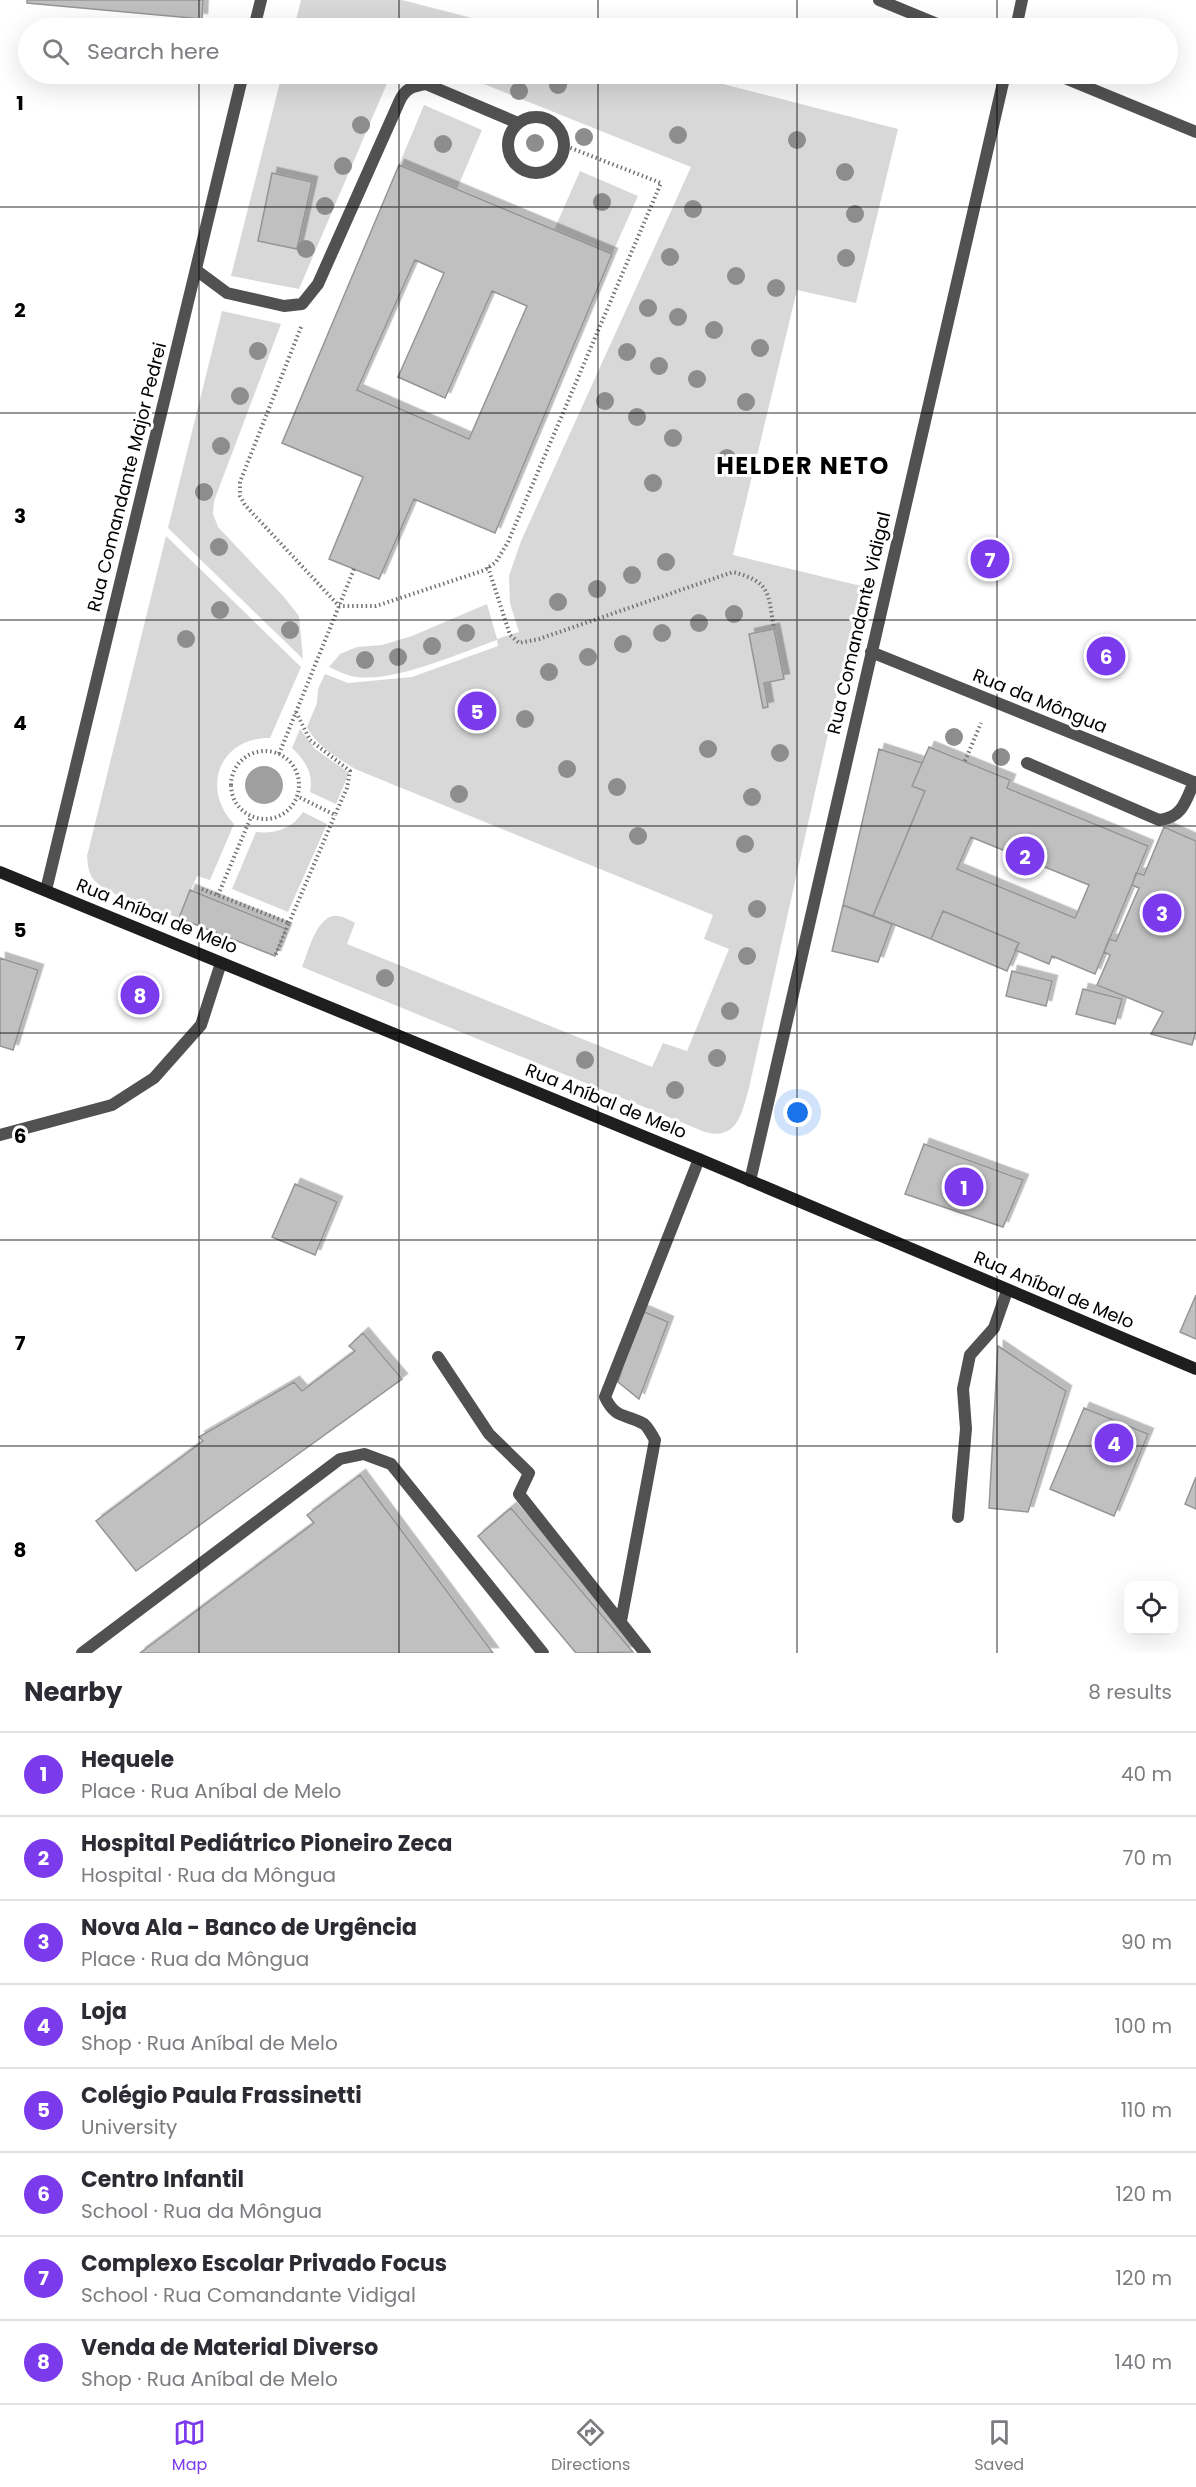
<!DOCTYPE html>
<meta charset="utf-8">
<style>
body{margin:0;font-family:Poppins,sans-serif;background:#f2f2f3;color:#2b2b33}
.controls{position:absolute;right:18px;bottom:18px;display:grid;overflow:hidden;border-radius:12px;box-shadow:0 6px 24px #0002}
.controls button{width:54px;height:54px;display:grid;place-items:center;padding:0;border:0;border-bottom:2px solid #e1e1e2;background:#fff;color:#2b2b33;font:30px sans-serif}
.you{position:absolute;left:798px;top:1113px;width:21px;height:21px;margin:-15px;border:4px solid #fff;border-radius:50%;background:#1a73e8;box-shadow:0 0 0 9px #1a73e833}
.badge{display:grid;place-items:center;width:39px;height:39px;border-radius:50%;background:#7c3aed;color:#fff;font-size:20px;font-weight:700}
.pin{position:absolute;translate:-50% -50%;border:3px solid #fff;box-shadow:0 2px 6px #0006}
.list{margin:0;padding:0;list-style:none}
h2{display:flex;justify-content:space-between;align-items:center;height:78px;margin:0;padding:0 24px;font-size:26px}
h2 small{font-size:20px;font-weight:400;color:#7c7c81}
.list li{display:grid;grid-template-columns:39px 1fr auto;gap:18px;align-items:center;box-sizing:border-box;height:84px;padding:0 24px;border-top:2px solid #e1e1e2}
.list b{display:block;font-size:22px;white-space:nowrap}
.list p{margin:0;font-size:20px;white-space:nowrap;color:#7c7c81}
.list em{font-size:20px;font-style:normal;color:#7c7c81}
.icon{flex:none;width:33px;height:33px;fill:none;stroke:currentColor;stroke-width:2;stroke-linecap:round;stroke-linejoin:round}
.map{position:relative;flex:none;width:1196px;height:1653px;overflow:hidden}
.search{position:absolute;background:#fff;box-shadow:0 6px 24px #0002;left:18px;right:18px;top:18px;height:66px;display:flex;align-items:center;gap:15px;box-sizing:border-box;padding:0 21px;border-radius:33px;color:#7c7c81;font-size:22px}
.sheet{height:750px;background:#fff}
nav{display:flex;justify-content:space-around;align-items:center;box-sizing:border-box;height:84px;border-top:2px solid #e1e1e2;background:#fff;font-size:16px;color:#7c7c81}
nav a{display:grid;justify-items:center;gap:3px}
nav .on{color:#7c3aed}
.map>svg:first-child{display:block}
.green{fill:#d8d8d8;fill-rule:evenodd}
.water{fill:#9f9f9f}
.building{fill:#c0c0c0;stroke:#959595;stroke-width:1.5;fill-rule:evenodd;filter:url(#shadow)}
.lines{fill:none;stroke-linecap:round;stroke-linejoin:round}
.path{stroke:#737373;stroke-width:4;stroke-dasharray:1.5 3;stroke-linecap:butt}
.lane{stroke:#515151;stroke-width:12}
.street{stroke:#515151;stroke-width:12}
.secondary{stroke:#1e1e1e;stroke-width:12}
.tree{fill:#8d8d8d}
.grid{fill:none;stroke:#000;stroke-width:1.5;stroke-opacity:0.55}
.labels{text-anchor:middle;stroke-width:6;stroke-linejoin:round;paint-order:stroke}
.street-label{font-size:18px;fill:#000;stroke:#fff}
.district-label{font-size:24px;font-weight:bold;letter-spacing:1.5px;fill:#000;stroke:#fff}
.grid-label{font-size:20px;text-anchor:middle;font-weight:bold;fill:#000;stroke:#fff;stroke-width:6;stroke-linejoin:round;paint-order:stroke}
</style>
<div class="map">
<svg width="1196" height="1653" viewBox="0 0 1196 1653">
<defs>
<filter id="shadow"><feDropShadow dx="5.5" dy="-5.5" stdDeviation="0" flood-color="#0004"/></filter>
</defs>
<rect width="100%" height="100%" fill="#fff"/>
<path class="green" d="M301 0H402L511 28H294Z
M282 74H391L299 289 231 276Z
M459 74H684L898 129 856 303 797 290 733 555 861 586 749 1088C742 1112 738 1141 705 1132L302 967C308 953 315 920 333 916 341 915 349 920 355 923L347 944 652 1067 663 1043 687 1051 729 949 704 939 713 915 355 769C337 757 317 747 307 727L317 703 318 689 325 674 348 683 412 677 498 646 497 640C459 653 390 685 351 676 344 674 336 670 329 667L340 654 357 647 382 645 412 636 487 604 497 639 519 632 510 603 509 576 521 541 691 167ZM774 629 784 679 764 683 768 706 763 708 749 634Z
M424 105 482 130 457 189 399 165Z
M580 171 638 196 612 254 554 230Z
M222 311 281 324 214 501 213 514 218 527 284 597 299 616 303 659 168 528Z
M166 536 301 667 270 738C220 737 200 788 234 824L210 880 197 876 179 918C158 910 112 897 96 882 88 875 88 865 87 856Z
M300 729 315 749 349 773 336 804 310 792C314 774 305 760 292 748Z
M303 812 327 824 288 912 232 889 256 832C275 834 292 829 303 812Z"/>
<path class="water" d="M245 785a19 19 0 1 1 38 0a19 19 0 1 1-38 0Z"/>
<path class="building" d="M27 0H203L202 19 27 3Z
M399 165 612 254 495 533 414 499 379 579 329 559 363 477 282 443ZM415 260 444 273 398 377 445 398 492 291 527 306 469 439 357 390Z
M272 173 312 182 297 249 258 241Z
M774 629 784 679 764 683 768 707 763 708 749 634Z
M929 747 1010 780 1007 788 1148 846 1095 974 1052 956 1049 964 1015 950 1019 943 943 911 931 939 873 916 925 791 912 786ZM971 837 1089 885 1075 918 957 869Z
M879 749 922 763 912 786 925 791 873 916 843 905Z
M1164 827 1196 841V1030L1192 1045 1151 1034 1163 1012 1097 985 1110 955 1104 952 1109 939 1116 941 1139 888 1132 885 1136 873 1144 875Z
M190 890 286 929 275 956 179 918Z
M843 905 892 924 878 962 832 951Z
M943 911 1019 943 1007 971 931 939Z
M0 958 38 970 13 1050 0 1046Z
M1012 971 1052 981 1046 1006 1006 996Z
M1083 989 1122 999 1115 1024 1076 1014Z
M924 1144 1023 1180 1003 1227 905 1194Z
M295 1184 337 1202 315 1255 272 1237Z
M1196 1295V1339L1180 1332Z
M640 1310 668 1322 639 1399 618 1382Z
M363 1333 402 1379 136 1571 96 1521 203 1441 199 1437 294 1382 302 1391 355 1351 349 1346Z
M998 1346 1066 1391 1028 1512 989 1508Z
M1084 1408 1148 1434 1114 1516 1050 1489Z
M360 1475 493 1653H140L314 1523 307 1515Z
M1196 1477V1509L1185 1504Z
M511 1508 633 1652 576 1653 478 1536Z"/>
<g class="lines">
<path class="path" d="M301 327 240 482V496L245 505 339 606H376L485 570 496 562 508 542 661 183 563 145
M488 567 510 635 519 643 539 639 733 572C771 582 768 593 774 629
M296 712 310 740 350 771 347 788 335 815 297 796
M231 785a34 34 0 1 1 68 0a34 34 0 1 1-68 0Z
M279 754 354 569
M965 761 981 723
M202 889 289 923 275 956
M218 895 251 817
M289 923 335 815"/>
<path class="lane" d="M508 145a28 28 0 1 1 56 0a28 28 0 1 1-56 0Z
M196 270 227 293 284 306 302 304 318 284 400 100C406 88 413 86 426 84L518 123
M1027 763 1159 820C1182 818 1186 801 1194 782
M82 1653 340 1459 364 1454 391 1464 543 1653"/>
<path class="street" d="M879 0 947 28
M254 28 261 0
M1016 28 1022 0
M1055 74 1196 132
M871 652 1196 783
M46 890 243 74
M0 1135 112 1105 154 1078 201 1025 221 963
M750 1181 1005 74
M438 1357 489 1434 529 1473 519 1494 645 1653
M958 1517 966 1429 963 1389 970 1355 994 1328 1007 1291
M621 1621 655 1440C652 1435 648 1427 644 1424 625 1413 616 1420 605 1397L699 1159"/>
<path class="secondary" d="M0 872 699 1159 1196 1369"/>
</g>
<g class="tree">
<circle cx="558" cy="85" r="9"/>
<circle cx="519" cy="91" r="9"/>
<circle cx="361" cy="125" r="9"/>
<circle cx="678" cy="135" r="9"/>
<circle cx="584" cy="137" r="9"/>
<circle cx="797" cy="140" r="9"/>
<circle cx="535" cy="143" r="9"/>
<circle cx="443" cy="144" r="9"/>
<circle cx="343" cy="166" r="9"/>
<circle cx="845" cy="172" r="9"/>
<circle cx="602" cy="202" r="9"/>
<circle cx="325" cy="206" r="9"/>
<circle cx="693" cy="209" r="9"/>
<circle cx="855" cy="214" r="9"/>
<circle cx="306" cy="249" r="9"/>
<circle cx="670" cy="257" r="9"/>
<circle cx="846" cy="258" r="9"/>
<circle cx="736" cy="276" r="9"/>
<circle cx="776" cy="288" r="9"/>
<circle cx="648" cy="308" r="9"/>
<circle cx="678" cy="317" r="9"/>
<circle cx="714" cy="330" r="9"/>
<circle cx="760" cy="348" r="9"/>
<circle cx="258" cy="351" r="9"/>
<circle cx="627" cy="352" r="9"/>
<circle cx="659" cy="366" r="9"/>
<circle cx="697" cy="379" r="9"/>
<circle cx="240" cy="396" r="9"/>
<circle cx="605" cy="401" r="9"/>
<circle cx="746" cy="402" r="9"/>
<circle cx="637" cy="417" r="9"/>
<circle cx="673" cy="438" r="9"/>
<circle cx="221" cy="446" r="9"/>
<circle cx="727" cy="458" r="9"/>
<circle cx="653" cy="483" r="9"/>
<circle cx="204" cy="492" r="9"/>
<circle cx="219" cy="547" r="9"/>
<circle cx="666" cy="562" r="9"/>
<circle cx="632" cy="575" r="9"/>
<circle cx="597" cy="589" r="9"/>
<circle cx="558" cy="602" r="9"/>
<circle cx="220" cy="610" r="9"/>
<circle cx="734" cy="614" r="9"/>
<circle cx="699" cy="623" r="9"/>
<circle cx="290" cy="630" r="9"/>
<circle cx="466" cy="633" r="9"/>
<circle cx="662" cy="633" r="9"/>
<circle cx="186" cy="639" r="9"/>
<circle cx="623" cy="644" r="9"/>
<circle cx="432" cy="646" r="9"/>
<circle cx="398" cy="657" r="9"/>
<circle cx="588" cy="657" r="9"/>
<circle cx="365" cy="660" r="9"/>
<circle cx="549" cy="672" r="9"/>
<circle cx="525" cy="719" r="9"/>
<circle cx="954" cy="737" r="9"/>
<circle cx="708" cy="749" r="9"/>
<circle cx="780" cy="753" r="9"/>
<circle cx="1001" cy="757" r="9"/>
<circle cx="567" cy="769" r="9"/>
<circle cx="617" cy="787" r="9"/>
<circle cx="459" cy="794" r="9"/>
<circle cx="752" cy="797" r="9"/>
<circle cx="638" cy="836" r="9"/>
<circle cx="745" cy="844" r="9"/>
<circle cx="757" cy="909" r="9"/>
<circle cx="747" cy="956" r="9"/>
<circle cx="385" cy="978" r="9"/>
<circle cx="730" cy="1011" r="9"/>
<circle cx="717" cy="1058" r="9"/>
<circle cx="585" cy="1060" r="9"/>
<circle cx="675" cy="1090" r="9"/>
</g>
<path class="grid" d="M199 0V28M399 0V28M598 0V28M797 0V28M997 0V28M199 74V1653M399 74V1653M598 74V1653M797 74V1653M997 74V1653M0 207H1196M0 413H1196M0 620H1196M0 826H1196M0 1033H1196M0 1240H1196M0 1446H1196"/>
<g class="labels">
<g class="street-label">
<text transform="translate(127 477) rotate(-76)" y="6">Rua Comandante Major Pedrei</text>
<text transform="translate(859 623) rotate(-77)" y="6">Rua Comandante Vidigal</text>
<text transform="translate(1040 701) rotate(22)" y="6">Rua da Môngua</text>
<text transform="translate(157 916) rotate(22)" y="6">Rua Aníbal de Melo</text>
<text transform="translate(606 1101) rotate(22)" y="6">Rua Aníbal de Melo</text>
<text transform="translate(1054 1290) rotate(23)" y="6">Rua Aníbal de Melo</text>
</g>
<g class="district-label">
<text x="803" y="474">HELDER NETO</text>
</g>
</g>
<g class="grid-label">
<text x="20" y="110">1</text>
<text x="20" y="317">2</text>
<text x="20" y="523">3</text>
<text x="20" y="730">4</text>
<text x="20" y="937">5</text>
<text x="20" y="1143">6</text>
<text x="20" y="1350">7</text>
<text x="20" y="1557">8</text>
</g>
</svg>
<div class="controls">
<button><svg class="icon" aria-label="locate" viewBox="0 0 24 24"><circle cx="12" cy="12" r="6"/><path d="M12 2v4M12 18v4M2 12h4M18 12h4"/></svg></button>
</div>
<div class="you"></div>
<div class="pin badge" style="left:964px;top:1187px">1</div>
<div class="pin badge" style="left:1025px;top:856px">2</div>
<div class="pin badge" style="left:1162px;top:913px">3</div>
<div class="pin badge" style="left:1114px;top:1443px">4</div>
<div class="pin badge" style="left:477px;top:711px">5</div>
<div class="pin badge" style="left:1106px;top:656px">6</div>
<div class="pin badge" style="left:990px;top:559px">7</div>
<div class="pin badge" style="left:140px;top:995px">8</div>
<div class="search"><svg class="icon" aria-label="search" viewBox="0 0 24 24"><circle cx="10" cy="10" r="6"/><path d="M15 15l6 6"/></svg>Search here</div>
</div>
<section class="sheet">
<h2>Nearby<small>8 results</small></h2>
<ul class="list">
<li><span class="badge">1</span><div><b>Hequele</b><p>Place · Rua Aníbal de Melo</p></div><em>40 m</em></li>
<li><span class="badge">2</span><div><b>Hospital Pediátrico Pioneiro Zeca</b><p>Hospital · Rua da Môngua</p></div><em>70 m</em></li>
<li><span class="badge">3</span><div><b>Nova Ala - Banco de Urgência</b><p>Place · Rua da Môngua</p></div><em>90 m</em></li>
<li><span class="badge">4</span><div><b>Loja</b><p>Shop · Rua Aníbal de Melo</p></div><em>100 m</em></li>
<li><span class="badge">5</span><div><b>Colégio Paula Frassinetti</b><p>University</p></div><em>110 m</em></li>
<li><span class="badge">6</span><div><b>Centro Infantil</b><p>School · Rua da Môngua</p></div><em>120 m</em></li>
<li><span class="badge">7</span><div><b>Complexo Escolar Privado Focus</b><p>School · Rua Comandante Vidigal</p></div><em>120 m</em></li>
<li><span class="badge">8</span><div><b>Venda de Material Diverso</b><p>Shop · Rua Aníbal de Melo</p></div><em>140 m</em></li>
</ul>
</section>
<nav>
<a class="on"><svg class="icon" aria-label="map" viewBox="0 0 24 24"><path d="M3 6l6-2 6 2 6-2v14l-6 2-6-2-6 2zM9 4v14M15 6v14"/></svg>Map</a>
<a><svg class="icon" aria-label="directions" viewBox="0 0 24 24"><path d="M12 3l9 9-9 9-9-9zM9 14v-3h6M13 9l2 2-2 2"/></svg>Directions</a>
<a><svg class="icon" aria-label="saved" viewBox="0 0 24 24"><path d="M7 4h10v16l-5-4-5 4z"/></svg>Saved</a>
</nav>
